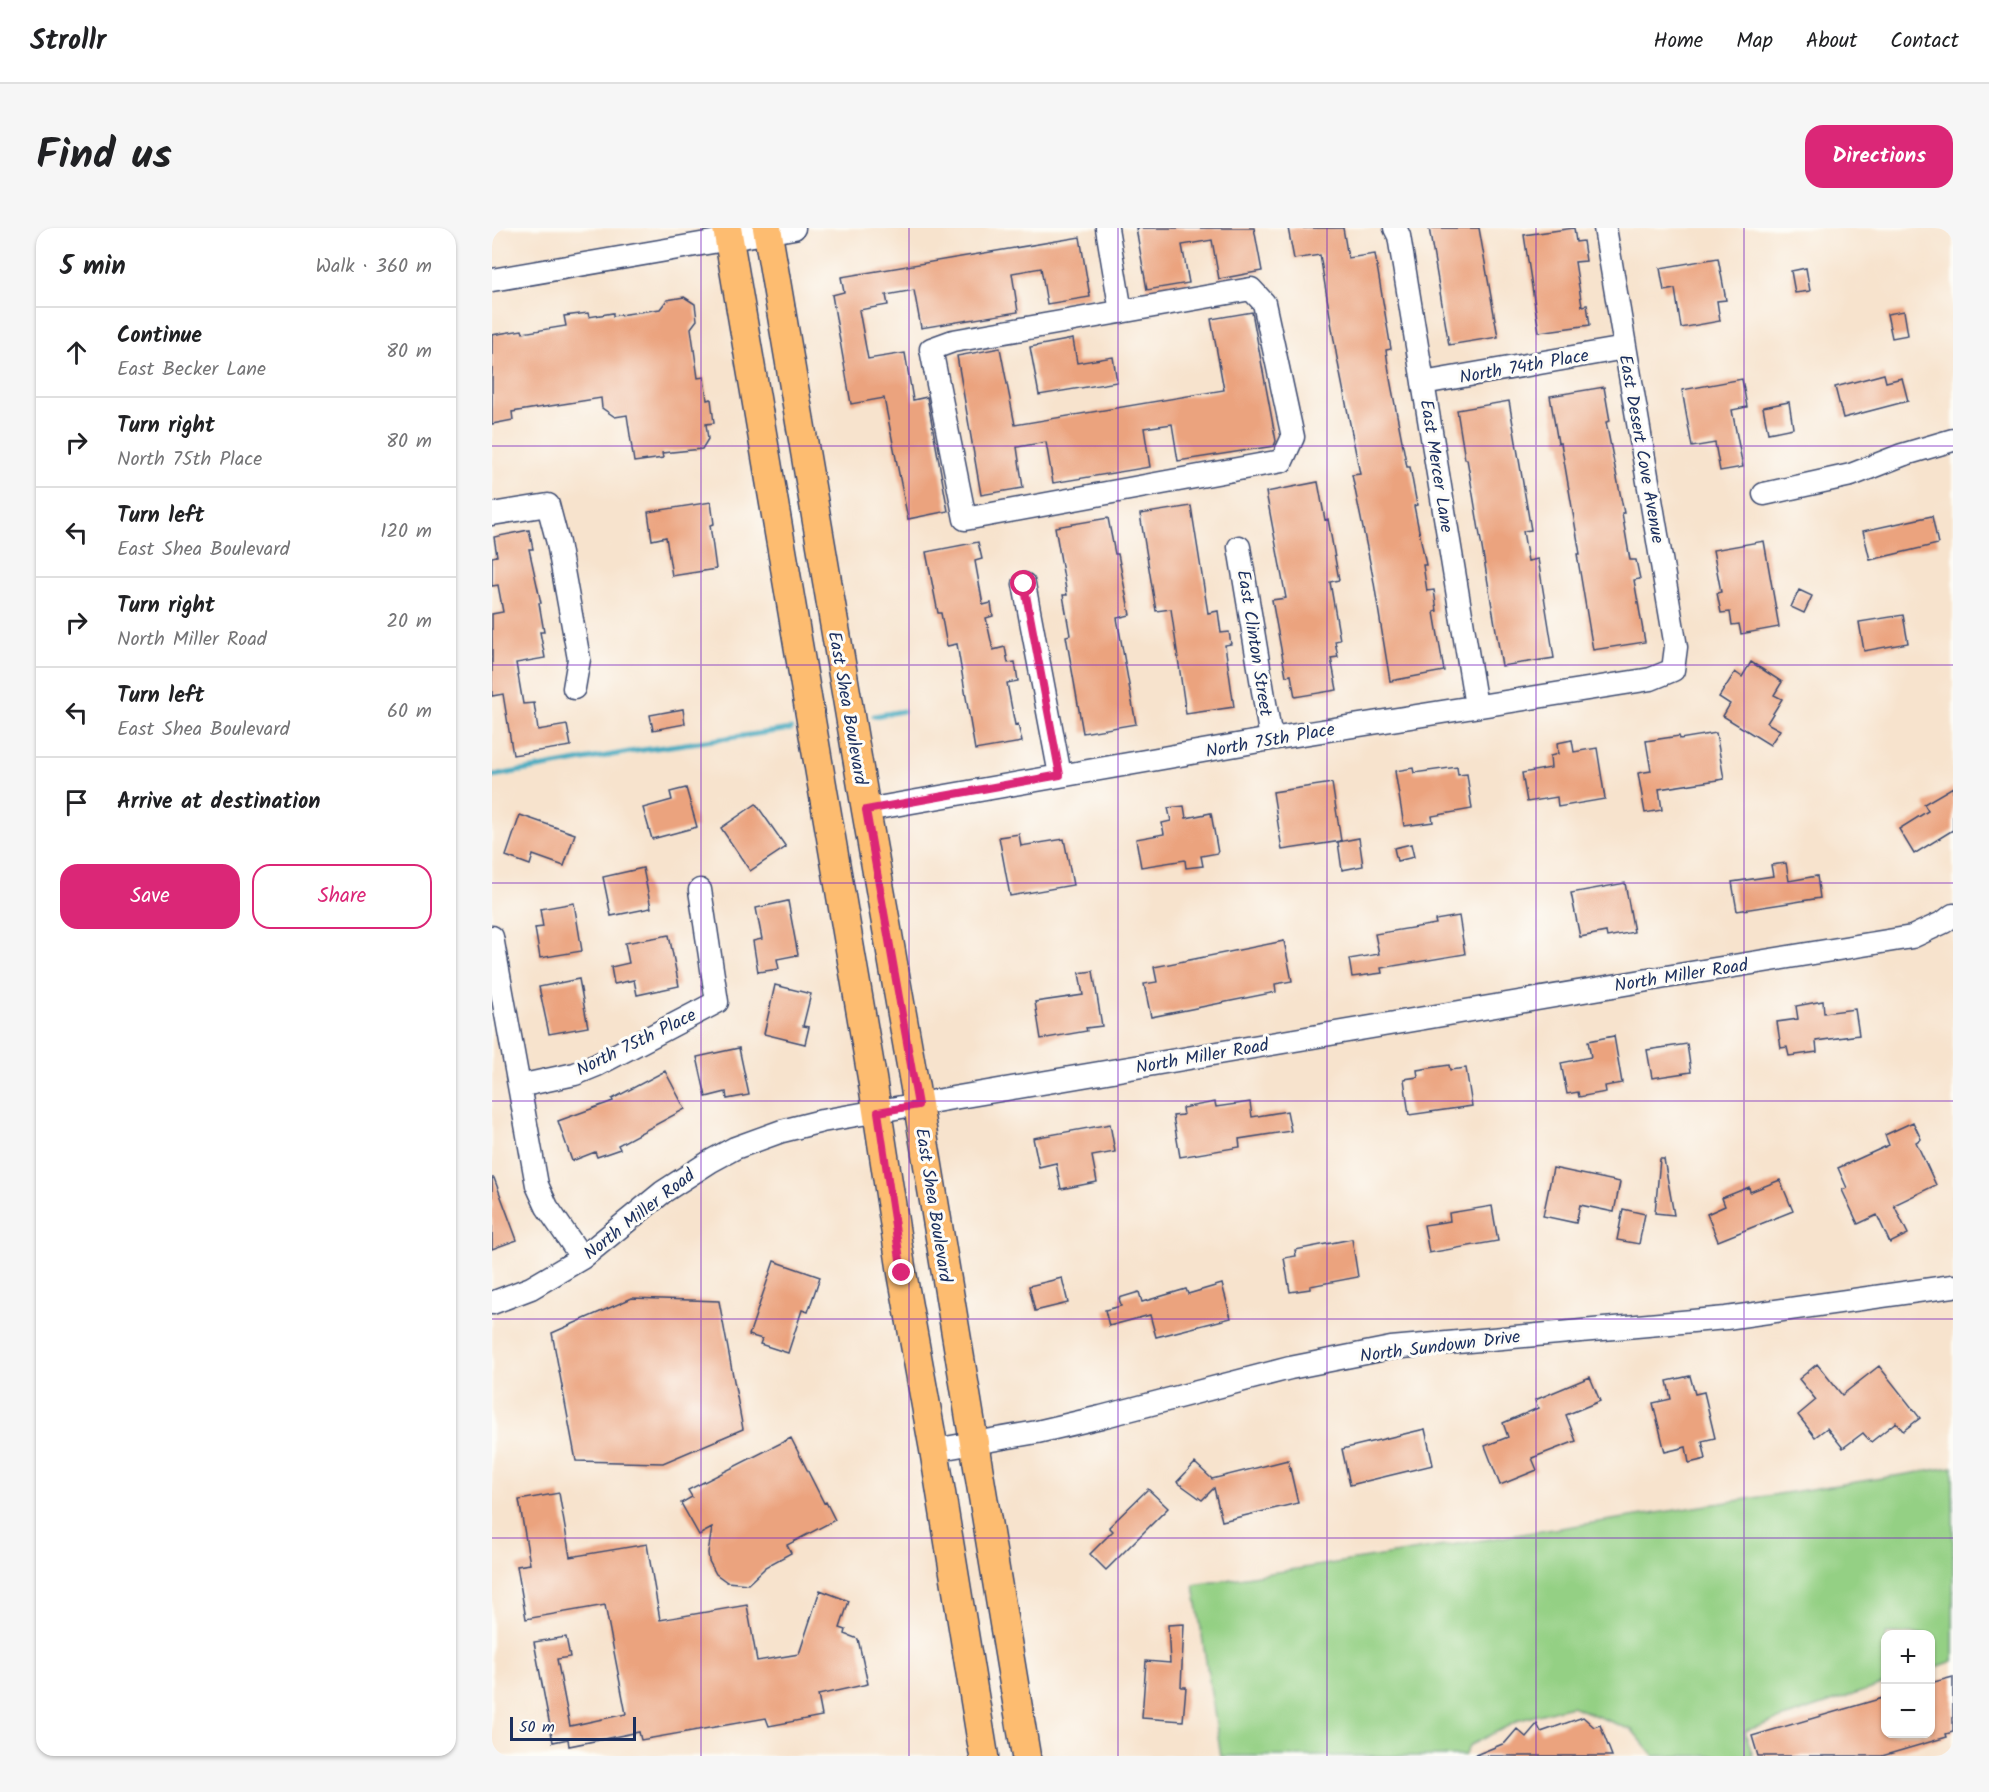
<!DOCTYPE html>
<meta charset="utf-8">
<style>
body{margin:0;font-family:Kalam,sans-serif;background:#f6f6f6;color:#202124}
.controls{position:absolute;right:18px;bottom:18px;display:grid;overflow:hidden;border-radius:12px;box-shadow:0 2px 4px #0004}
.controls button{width:54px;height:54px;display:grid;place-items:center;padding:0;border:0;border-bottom:2px solid #e0e0e0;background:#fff;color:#202124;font:30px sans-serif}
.scale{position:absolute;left:18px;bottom:15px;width:126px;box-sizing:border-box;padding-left:6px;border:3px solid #1b2f5e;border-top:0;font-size:16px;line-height:21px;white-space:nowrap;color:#1b2f5e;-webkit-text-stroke:4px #fdfcf7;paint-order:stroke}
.stop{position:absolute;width:18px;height:18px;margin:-14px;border:4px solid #db2777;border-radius:50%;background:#fff}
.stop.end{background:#db2777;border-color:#fff;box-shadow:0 2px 6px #0008}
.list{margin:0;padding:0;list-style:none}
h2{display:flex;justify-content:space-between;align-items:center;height:78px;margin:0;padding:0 24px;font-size:26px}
h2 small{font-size:20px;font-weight:400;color:#757577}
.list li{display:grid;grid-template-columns:39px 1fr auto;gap:18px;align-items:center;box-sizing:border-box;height:90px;padding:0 24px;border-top:2px solid #e0e0e0}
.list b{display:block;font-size:22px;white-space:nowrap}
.list p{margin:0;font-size:20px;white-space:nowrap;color:#757577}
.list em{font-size:20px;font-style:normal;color:#757577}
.actions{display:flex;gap:12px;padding:18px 24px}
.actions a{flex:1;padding:14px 0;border:2px solid #db2777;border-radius:18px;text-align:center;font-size:21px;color:#db2777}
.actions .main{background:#db2777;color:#fff}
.icon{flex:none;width:33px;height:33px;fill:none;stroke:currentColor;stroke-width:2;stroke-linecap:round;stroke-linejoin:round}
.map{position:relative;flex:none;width:1461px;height:1528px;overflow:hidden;border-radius:18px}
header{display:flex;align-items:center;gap:36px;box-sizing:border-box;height:84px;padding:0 30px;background:#fff;border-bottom:2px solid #e0e0e0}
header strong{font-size:28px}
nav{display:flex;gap:33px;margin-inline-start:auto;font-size:21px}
.intro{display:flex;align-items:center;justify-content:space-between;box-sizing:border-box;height:144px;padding:0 36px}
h1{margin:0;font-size:42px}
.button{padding:15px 27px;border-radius:18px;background:#db2777;color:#fff;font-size:21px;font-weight:700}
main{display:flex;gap:36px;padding:0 36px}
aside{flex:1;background:#fff;border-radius:18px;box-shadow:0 2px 4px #0004}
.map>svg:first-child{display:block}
.green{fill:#94d084;stroke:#588071;stroke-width:1.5}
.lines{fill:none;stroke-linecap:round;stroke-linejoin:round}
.stream{stroke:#3fa9bf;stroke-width:5}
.building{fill:#eba37e}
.minor-casing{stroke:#3c4a6f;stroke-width:25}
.major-casing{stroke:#3c4a6f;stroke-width:31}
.minor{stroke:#fff;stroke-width:22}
.major{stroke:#fdbc70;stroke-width:28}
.route{stroke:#db2777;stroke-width:8}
.grid{fill:none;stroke:#7b2cbf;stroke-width:1.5;stroke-opacity:0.55}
.labels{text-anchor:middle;stroke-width:6;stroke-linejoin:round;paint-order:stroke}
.street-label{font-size:18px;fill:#1b2f5e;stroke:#fdfcf7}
</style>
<header>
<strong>Strollr</strong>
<nav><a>Home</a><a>Map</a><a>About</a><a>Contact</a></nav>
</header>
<div class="intro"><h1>Find us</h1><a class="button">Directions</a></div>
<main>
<aside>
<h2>5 min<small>Walk · 360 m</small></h2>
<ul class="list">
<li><svg class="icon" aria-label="ahead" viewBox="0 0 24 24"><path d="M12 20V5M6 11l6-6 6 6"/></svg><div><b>Continue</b><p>East Becker Lane</p></div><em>80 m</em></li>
<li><svg class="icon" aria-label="right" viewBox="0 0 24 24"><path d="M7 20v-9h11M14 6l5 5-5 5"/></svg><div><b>Turn right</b><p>North 75th Place</p></div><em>80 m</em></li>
<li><svg class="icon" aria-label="left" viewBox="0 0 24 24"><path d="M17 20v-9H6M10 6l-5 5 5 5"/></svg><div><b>Turn left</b><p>East Shea Boulevard</p></div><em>120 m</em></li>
<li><svg class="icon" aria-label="right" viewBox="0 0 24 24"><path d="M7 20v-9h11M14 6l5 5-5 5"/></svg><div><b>Turn right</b><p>North Miller Road</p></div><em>20 m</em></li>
<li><svg class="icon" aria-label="left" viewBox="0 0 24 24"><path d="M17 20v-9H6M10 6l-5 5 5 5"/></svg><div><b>Turn left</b><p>East Shea Boulevard</p></div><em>60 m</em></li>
<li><svg class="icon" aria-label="arrive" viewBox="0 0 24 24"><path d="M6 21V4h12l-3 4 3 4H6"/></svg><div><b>Arrive at destination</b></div></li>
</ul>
<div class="actions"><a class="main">Save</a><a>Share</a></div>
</aside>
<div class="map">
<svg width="1461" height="1528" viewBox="0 0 1461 1528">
<rect width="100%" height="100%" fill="#fdfcf7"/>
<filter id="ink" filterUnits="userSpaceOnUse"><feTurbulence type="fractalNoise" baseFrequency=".0167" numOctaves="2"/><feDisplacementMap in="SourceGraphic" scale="12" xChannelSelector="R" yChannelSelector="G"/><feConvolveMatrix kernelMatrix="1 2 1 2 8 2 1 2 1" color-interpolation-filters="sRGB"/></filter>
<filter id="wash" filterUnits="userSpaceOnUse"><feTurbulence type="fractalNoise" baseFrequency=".008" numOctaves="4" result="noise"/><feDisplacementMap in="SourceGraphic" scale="24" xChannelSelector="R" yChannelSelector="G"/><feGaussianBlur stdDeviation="1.35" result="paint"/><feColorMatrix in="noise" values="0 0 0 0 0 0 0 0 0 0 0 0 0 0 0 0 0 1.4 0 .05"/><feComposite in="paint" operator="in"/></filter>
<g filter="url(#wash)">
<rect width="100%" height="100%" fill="#f7e3cd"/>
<path class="green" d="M1461 1239V1433L1439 1441 1438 1406H1394L1393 1456 1253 1503 1261 1528H1162L1140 1502 1079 1478 1028 1492 978 1517 972 1528H729L702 1357Z"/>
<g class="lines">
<path class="stream" d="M382 488 411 483
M0 548 143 523 299 501"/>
</g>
<g id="blocks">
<path class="building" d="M644 0H762L770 43 727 51 720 12 690 17 697 55 655 62Z
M796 0H851L856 30 883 26 899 121 894 122 898 151 915 239H918L925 277 922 278 934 337H931L935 363 942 362 945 383 942 384 952 443 898 453 881 349 860 247 868 246 845 130 828 27 802 31Z
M937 0H987L1006 109 957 117Z
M1082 0 1084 14 1091 13 1094 33 1083 34 1090 78 1095 77 1098 97 1047 104 1032 7Z
M588 9 598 69 555 76 549 40 520 45 526 84 429 100 422 62 394 67 396 77 367 82 376 131 413 125 421 172 435 169 456 283 416 291 392 170 359 176 340 67 352 64 349 49Z
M1226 30 1234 72 1225 73 1228 93 1189 100 1183 61 1172 63 1168 40Z
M1314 40 1318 63 1303 65 1299 43Z
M192 69 203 76 205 92 199 100 206 150 212 149 215 172 219 171 222 195 214 196 216 211 210 221 170 225 171 230 142 234 135 187 123 189 110 180 109 170 20 184 21 192 0 196V107L30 102 31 105 74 98 72 88 96 85 97 89 121 85V88L168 81 175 72Z
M1412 83 1416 107 1400 110 1395 86Z
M760 84 784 213 782 218 686 233 680 196 652 200 658 239 561 255 554 214 525 219 531 260 489 267 465 128 508 120 523 197 732 162 719 91Z
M581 111 585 135 621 129 625 154 547 167 538 119Z
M1392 146 1394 154 1410 150 1416 173 1351 190 1343 159Z
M1250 151 1255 179 1240 182 1251 239 1228 243 1223 215 1200 219 1190 162Z
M1112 159 1118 193 1114 194 1132 285H1130L1138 332H1144L1148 351 1142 352 1153 414 1101 422 1085 326H1088L1069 215H1066L1058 168Z
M1017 173 1039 302 1031 303 1036 333 1046 331 1062 430 1010 438 975 231H973L965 182Z
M1297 174 1301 200 1276 205 1271 179Z
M826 254 833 292 836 291 847 352 838 354 848 412 843 413 846 429 839 430 845 462 803 469 799 447 794 448 780 372 794 370 774 264Z
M219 274 222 296 218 297 224 341 180 348 174 309 160 312 156 284Z
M699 278 716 385 726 383 729 405 737 404 739 416 733 417 742 479 694 486 679 381 664 383 648 286Z
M1440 288 1446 316 1378 332 1371 303Z
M616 290 623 326H626L638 387 625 390 644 496 591 505 574 408 578 407 571 367H575L563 299Z
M37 302 41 321H37L49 375H47L52 404H48L53 430 24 435 31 476 42 475 46 502 75 497 79 518 21 527 11 466 0 468V386L11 384 6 357 0 358V329L5 328 2 309Z
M1272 313 1287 399 1249 406 1247 396 1240 397 1238 384 1229 385 1225 365 1229 364 1221 322Z
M486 314 490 331 483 333 491 377 499 375 501 388 494 390 501 422 513 419 516 435 523 434 526 453 515 455 523 497 526 496 530 514 483 522 465 416 455 418 449 385H446L434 324Z
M1307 362 1320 368 1312 385 1299 379Z
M1411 387 1416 415 1372 423 1367 394Z
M1259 434 1290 454 1282 467 1290 471 1275 495 1288 502 1278 517 1231 488 1238 476 1227 469 1243 444 1250 449Z
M191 481 193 496 161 502 158 487Z
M1224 505 1232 551 1167 561 1170 582 1153 585 1146 545 1159 543 1154 513 1187 508 1188 511Z
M1080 512 1082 524 1105 520 1113 571 1066 579 1065 569 1035 574 1030 545 1059 540 1058 528 1066 526 1065 515Z
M965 539 966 547 975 546 980 581 940 588 941 594 912 598 903 543 921 540 922 545Z
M840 555 849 613 790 622 781 564Z
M1461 559V602L1422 626 1407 601 1436 583 1432 576Z
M194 560 205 599 160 611 151 580 180 572 178 564Z
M264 576 294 619 258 643 229 600Z
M692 578 694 590 719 585 726 625 709 628 711 638 694 640 693 632 649 639 644 611 672 606 670 595 679 593 676 580Z
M28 587 83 606 72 638 41 627 38 637 14 628Z
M527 606 529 618 572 611 581 657 518 668 507 609Z
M867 610 871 638 850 642 846 614Z
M919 616 922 629 905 633 902 620Z
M1294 635 1297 653 1325 648 1328 670 1245 683 1240 654 1281 648 1279 637Z
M151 640 159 680 119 688 111 649Z
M1133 655 1142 704 1115 709 1114 704 1088 709 1079 665Z
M296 673 306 727 285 731 287 741 266 744 261 713 270 711 264 680Z
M82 675 90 723 48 730 43 700 51 699 48 681Z
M967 688 973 726 889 740 890 745 860 749 857 731 887 726 883 706 944 696 943 692Z
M177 707 187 758 145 767 142 752 122 756 119 739 137 735 133 715Z
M792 713 800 753 783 756 784 764 659 789 652 756 665 754 662 739Z
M601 743 610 798 594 800 595 803 549 811 543 774 591 767 587 745Z
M87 751 96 799 57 806 47 759Z
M283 757 319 766 311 798 317 799 313 816 272 806Z
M1331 773 1332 785 1363 781 1367 807 1324 813 1325 824 1297 828 1295 819 1289 820 1285 794 1306 791 1304 778Z
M1122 808 1130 855 1113 858 1114 864 1087 869 1086 864 1075 866 1069 835 1099 829 1096 813Z
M1195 816 1199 844 1160 850 1155 822Z
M247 820 257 867 235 871 234 864 214 869 205 829Z
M957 837 958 842 974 840 980 878 917 887 912 851 926 849 925 842Z
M173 843 193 881 126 917 128 921 105 929 103 924 80 933 66 893 121 873 120 871Z
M723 874 724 879 758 874 760 889 795 883 799 903 747 911 748 919 688 929 681 888 691 887 690 880Z
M1421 894 1429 911 1424 914 1444 957 1402 977 1416 1006 1398 1015 1385 987 1366 996 1350 962 1355 960 1346 940 1397 917 1393 907Z
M618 896 623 924 600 928 605 954 569 961 564 935 547 939 541 910Z
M1168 931H1172L1182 987 1163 985Z
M1061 940 1128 954 1122 984 1088 977 1084 995 1051 988Z
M0 950H2L25 1012 0 1021Z
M1288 952 1301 983 1226 1013 1215 986 1233 978 1230 970 1257 959 1258 964Z
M1000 978 1006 1013 937 1025 932 997 958 993 957 985Z
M1131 981 1153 986 1147 1016 1125 1012Z
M860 1011 866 1049 818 1058V1061L798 1064 792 1030 804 1028 803 1022Z
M282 1033 328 1049 316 1084 310 1082 296 1125 268 1116 270 1111 257 1107Z
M570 1050 576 1075 543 1083 537 1058Z
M730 1056 739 1090 664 1109 658 1087 617 1098 613 1082 629 1078 627 1070 647 1064 650 1074 694 1061 696 1066Z
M140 1070 227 1073 251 1201 171 1235 84 1233 60 1105Z
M1325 1136 1350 1167 1387 1138 1428 1190 1411 1203 1404 1194 1379 1214 1371 1205 1351 1220 1335 1200 1323 1209 1306 1187 1324 1172 1307 1151Z
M1198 1148 1203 1166 1212 1164 1223 1210 1210 1213 1214 1231 1197 1235 1194 1219 1173 1224 1161 1175 1179 1171 1175 1153Z
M1098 1149 1108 1173 1074 1187 1084 1213 1040 1230 1045 1242 1008 1257 993 1218 1016 1209 1011 1195 1046 1180 1043 1172Z
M933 1201 941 1237 858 1257 850 1221Z
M299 1210 332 1275 334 1274 343 1292 295 1317 299 1325 273 1339 272 1341 256 1356 235 1354 224 1346 217 1333 216 1325 220 1300 207 1307 189 1275 200 1269 196 1262Z
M796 1232 806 1275 730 1293 722 1260 710 1272 685 1254 703 1235 720 1251Z
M656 1261 676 1280 614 1342 598 1326 621 1303 617 1299Z
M67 1265 78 1329 155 1316 168 1392 255 1377 265 1433 307 1426 328 1362 357 1373 348 1400 354 1402 353 1406 366 1411 376 1456 326 1467 330 1488 277 1498 274 1490 149 1512 147 1504 77 1518 76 1511 61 1514 42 1414 74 1409 78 1429 65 1431 78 1498 134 1486 113 1377 34 1391 25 1338 38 1336 27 1272Z
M692 1396 689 1459H694L691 1493 650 1490 654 1433 678 1435 676 1397Z
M1461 1449V1504L1454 1506 1455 1509 1390 1528H1266L1260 1508 1394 1469V1506H1438V1455Z
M1091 1489 1102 1499 1108 1497 1120 1528H981L1013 1515 1025 1501 1034 1509 1045 1496 1049 1504Z"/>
</g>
</g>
<g filter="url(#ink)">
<use href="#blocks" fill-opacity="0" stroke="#3c4a6f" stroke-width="1.5"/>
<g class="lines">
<g class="minor-casing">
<path id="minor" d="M615 0 629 84
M903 0 907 8 984 478
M0 52 302 0
M759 61 772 75 801 209 790 233 473 291 439 121 461 113Z
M931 155 1133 120
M1272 266 1359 247 1410 227 1461 212
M0 286 56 277 66 315 87 431 82 460
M747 319 779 511
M532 356 568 547
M374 582 779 511 1159 451 1181 442 1184 419 1113 0
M0 709 45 957 55 979 90 1030
M27 858 83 846 105 837 225 774 208 662
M0 1075 39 1060 90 1030 171 964 219 933 243 920 290 903 330 893 455 871 1174 749 1420 709 1452 694 1461 687
M442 1222 545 1204 609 1189 798 1140 899 1120 1234 1090 1461 1058"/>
</g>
<g class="major-casing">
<path id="major" d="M235 0 380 850 410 1045 442 1222 492 1528
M275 0 374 582 426 877 534 1528"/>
</g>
<use href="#minor" class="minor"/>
<use href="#major" class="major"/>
</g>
</g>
<g class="lines" filter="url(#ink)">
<path class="route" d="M410 1045 386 884 426 877 374 582 568 547 532 356"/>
</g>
<path class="grid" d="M209 0V1528M417 0V1528M626 0V1528M835 0V1528M1044 0V1528M1252 0V1528M0 218H1461M0 437H1461M0 655H1461M0 873H1461M0 1091H1461M0 1310H1461"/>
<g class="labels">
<g class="street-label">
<text transform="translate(1032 138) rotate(-10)" y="6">North 74th Place</text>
<text transform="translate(1150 221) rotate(80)" y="6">East Desert Cove Avenue</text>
<text transform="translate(945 238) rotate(81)" y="6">East Mercer Lane</text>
<text transform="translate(763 415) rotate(81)" y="6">East Clinton Street</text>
<text transform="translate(356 480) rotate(80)" y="6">East Shea Boulevard</text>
<text transform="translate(778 512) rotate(-10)" y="6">North 75th Place</text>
<text transform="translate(1189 747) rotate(-9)" y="6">North Miller Road</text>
<text transform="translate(144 814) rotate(-26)" y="6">North 75th Place</text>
<text transform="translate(710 828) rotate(-10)" y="6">North Miller Road</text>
<text transform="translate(442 977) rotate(81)" y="6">East Shea Boulevard</text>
<text transform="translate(147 986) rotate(-38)" y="6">North Miller Road</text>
<text transform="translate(948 1118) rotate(-7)" y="6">North Sundown Drive</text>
</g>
</g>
</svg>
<div class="controls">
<button>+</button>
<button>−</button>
</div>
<div class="scale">50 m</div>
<div class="stop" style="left:532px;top:356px"></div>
<div class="stop end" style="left:410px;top:1045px"></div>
</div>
</main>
